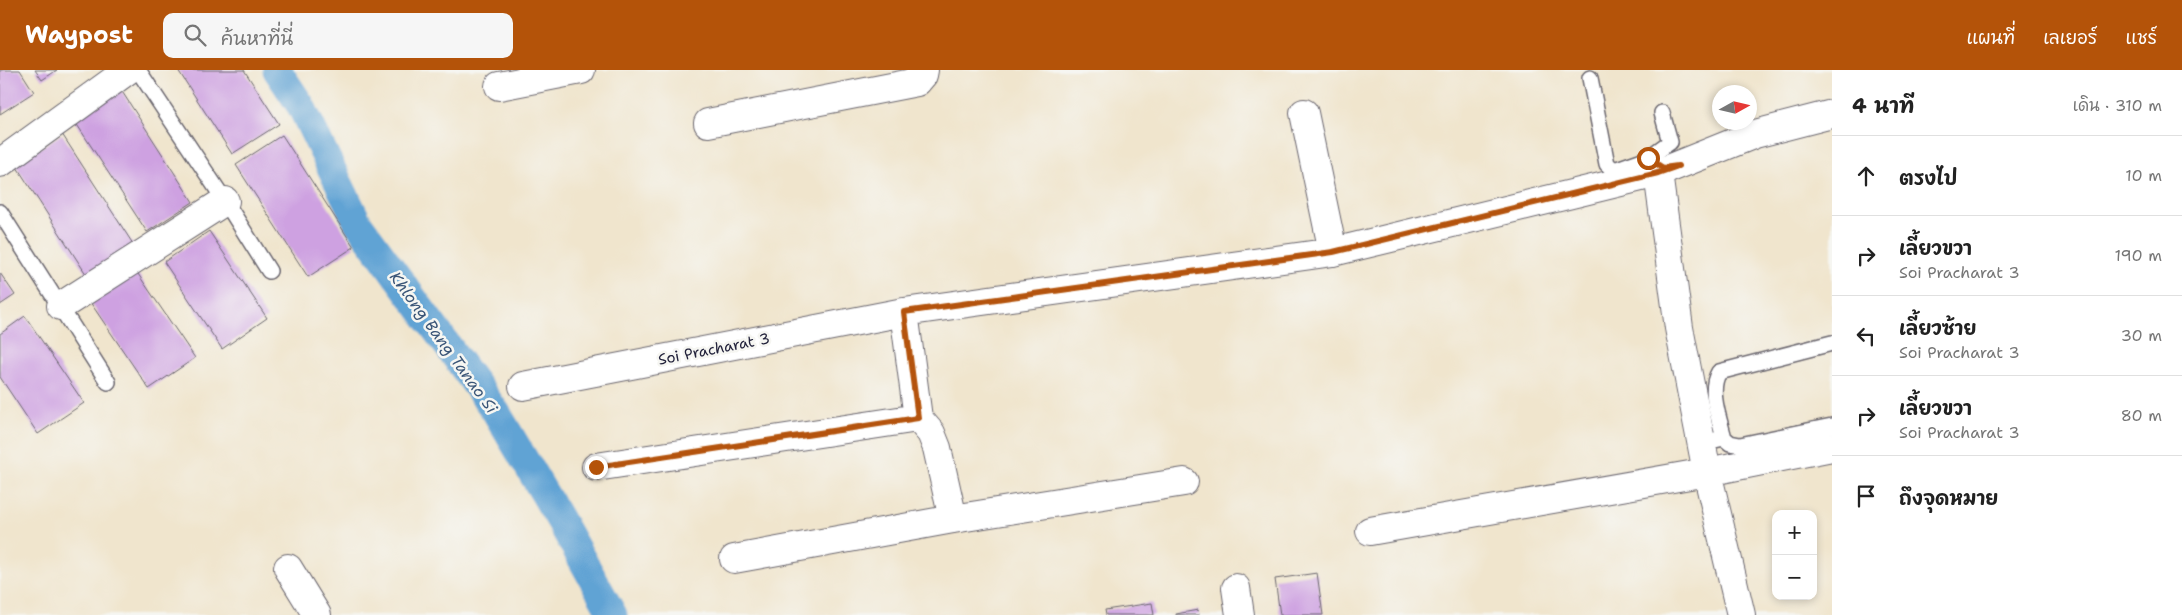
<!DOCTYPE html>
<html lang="th">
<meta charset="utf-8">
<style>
body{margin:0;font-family:"Shantell Sans","Playpen Sans Thai",sans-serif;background:#f6f6f6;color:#222}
.controls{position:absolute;right:15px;bottom:15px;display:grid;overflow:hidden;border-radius:10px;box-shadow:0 2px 8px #0003}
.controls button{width:45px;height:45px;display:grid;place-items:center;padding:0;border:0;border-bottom:1px solid #e0e0e0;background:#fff;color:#222;font:25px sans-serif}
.compass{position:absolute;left:1712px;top:15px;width:45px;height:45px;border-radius:50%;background:#fff;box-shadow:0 2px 8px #0003;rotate:82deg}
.stop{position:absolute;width:15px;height:15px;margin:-11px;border:4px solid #b45309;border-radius:50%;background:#fff}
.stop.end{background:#b45309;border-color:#fff;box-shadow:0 1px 5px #0008}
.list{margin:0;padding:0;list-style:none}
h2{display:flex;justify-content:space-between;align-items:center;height:65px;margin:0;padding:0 20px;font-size:21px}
h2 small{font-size:16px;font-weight:400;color:#767676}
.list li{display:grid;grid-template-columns:32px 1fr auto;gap:15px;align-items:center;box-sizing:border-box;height:80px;padding:0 20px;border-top:1px solid #e0e0e0}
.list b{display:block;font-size:19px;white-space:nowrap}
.list p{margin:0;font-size:16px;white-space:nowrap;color:#767676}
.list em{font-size:16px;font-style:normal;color:#767676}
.icon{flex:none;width:28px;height:28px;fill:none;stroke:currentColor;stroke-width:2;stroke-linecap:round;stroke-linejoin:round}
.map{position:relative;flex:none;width:1832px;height:545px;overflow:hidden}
header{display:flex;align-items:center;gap:30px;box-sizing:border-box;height:70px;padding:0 25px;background:#b45309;color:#fff}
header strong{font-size:24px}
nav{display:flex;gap:28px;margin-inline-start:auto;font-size:18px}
.search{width:350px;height:45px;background:#f6f6f6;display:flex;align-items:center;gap:12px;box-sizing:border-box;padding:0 18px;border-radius:10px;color:#767676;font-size:19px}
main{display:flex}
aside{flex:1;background:#fff}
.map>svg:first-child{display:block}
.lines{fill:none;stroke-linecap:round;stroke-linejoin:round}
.canal{stroke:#60a3d4;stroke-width:29}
.building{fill:#cea1e1}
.lane-casing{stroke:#6a666e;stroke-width:18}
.street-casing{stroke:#6a666e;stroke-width:30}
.lane{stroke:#fff;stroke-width:15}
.street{stroke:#fff;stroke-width:28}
.route{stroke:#b45309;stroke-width:6}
.labels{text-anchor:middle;stroke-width:5;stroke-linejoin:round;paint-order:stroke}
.street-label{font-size:15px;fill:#22223b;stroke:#f6f6f2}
.water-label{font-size:16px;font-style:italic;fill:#3b5678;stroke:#f6f6f2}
</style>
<header>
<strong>Waypost</strong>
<div class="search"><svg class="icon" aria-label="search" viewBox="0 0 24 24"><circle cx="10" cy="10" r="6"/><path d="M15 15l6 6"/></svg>ค้นหาที่นี่</div>
<nav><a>แผนที่</a><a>เลเยอร์</a><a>แชร์</a></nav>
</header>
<main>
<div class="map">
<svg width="1832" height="545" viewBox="0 0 1832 545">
<rect width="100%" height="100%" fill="#f6f6f2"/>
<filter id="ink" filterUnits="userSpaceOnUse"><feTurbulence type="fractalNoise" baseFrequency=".02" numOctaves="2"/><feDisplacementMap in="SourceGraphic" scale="10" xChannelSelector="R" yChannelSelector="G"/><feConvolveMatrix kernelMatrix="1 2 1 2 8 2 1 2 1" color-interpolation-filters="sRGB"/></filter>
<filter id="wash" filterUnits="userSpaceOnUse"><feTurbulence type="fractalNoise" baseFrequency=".0096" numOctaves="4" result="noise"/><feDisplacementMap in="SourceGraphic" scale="20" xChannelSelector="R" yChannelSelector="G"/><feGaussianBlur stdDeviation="1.12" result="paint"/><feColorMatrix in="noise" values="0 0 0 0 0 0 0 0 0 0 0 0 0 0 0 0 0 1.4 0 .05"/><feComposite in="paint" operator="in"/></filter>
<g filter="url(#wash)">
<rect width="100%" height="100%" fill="#f0e5cd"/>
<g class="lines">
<path class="canal" d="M277 0 301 36 358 153 496 342 560 450 613 545"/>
</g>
<g id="blocks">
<path class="building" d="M0 0H20L34 22 0 44Z
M35 0H57L42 10Z
M178 0H244L279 54 232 84Z
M121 20 193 132 147 162 74 50Z
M62 64 135 177 88 207 15 94Z
M282 65 354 177 308 207 236 95Z
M209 161 267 248 222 279 164 192Z
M136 201 195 288 149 319 90 232Z
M0 203 15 225 0 235Z
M25 246 84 333 38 364 0 307V264Z
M1317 503 1323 545H1280L1275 509Z
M1152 533 1154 545H1106L1105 540Z
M1198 540 1199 545H1176V544Z"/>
</g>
</g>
<g filter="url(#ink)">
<use href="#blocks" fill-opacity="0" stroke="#6a666e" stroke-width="1"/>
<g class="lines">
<g class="lane-casing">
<path id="lane" d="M138 0 225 131 269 201
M1590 8 1607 94 1614 100 1648 88 1663 98 1670 97
M1648 88 1670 72 1662 43
M0 142 108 312
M1724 368 1730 373 1740 375 1832 356
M1701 373 1724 368C1719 348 1708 320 1719 302L1832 273"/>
</g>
<g class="street-casing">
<path id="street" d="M499 16 581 0
M1304 43 1333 182
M708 53 917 12 923 5 924 0
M0 93 128 0
M1658 103 1679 258 1707 402 1741 545
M61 236 225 131
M904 242 918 348 931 363 937 378 953 449
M523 316 904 242 1333 182 1658 103 1755 64 1832 44
M596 397 918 348
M1370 461 1707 402 1832 377
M734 489 953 449 1184 412
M288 498 317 545
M1236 518 1240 545"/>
</g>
<use href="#lane" class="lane"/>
<use href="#street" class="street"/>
</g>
</g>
<g class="lines" filter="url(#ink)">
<path class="route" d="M596 397 918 348 904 242 1333 182 1658 103 1678 96 1663 98 1648 88"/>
</g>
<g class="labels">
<g class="street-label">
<text transform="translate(714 279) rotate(-11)" y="5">Soi Pracharat 3</text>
</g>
<g class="water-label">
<text transform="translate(444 272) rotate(54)" y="6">Khlong Bang Tanao Si</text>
</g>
</g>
</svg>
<div class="controls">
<button>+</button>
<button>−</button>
</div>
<svg class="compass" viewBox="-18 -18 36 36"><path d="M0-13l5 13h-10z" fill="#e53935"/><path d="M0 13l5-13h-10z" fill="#767676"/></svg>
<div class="stop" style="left:1648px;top:88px"></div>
<div class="stop end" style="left:596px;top:397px"></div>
</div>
<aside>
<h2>4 นาที<small>เดิน · 310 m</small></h2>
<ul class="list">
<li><svg class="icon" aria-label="ahead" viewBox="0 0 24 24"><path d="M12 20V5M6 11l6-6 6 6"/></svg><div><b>ตรงไป</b></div><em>10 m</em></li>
<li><svg class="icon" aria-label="right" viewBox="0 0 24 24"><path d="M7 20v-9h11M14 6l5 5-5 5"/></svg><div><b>เลี้ยวขวา</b><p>Soi Pracharat 3</p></div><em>190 m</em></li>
<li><svg class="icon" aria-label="left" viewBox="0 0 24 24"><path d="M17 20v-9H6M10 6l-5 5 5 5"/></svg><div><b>เลี้ยวซ้าย</b><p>Soi Pracharat 3</p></div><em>30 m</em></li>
<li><svg class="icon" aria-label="right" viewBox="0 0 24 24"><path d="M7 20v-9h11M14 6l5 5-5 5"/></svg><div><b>เลี้ยวขวา</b><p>Soi Pracharat 3</p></div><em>80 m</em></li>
<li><svg class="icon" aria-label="arrive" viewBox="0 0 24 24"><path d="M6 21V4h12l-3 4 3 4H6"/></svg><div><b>ถึงจุดหมาย</b></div></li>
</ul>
</aside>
</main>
